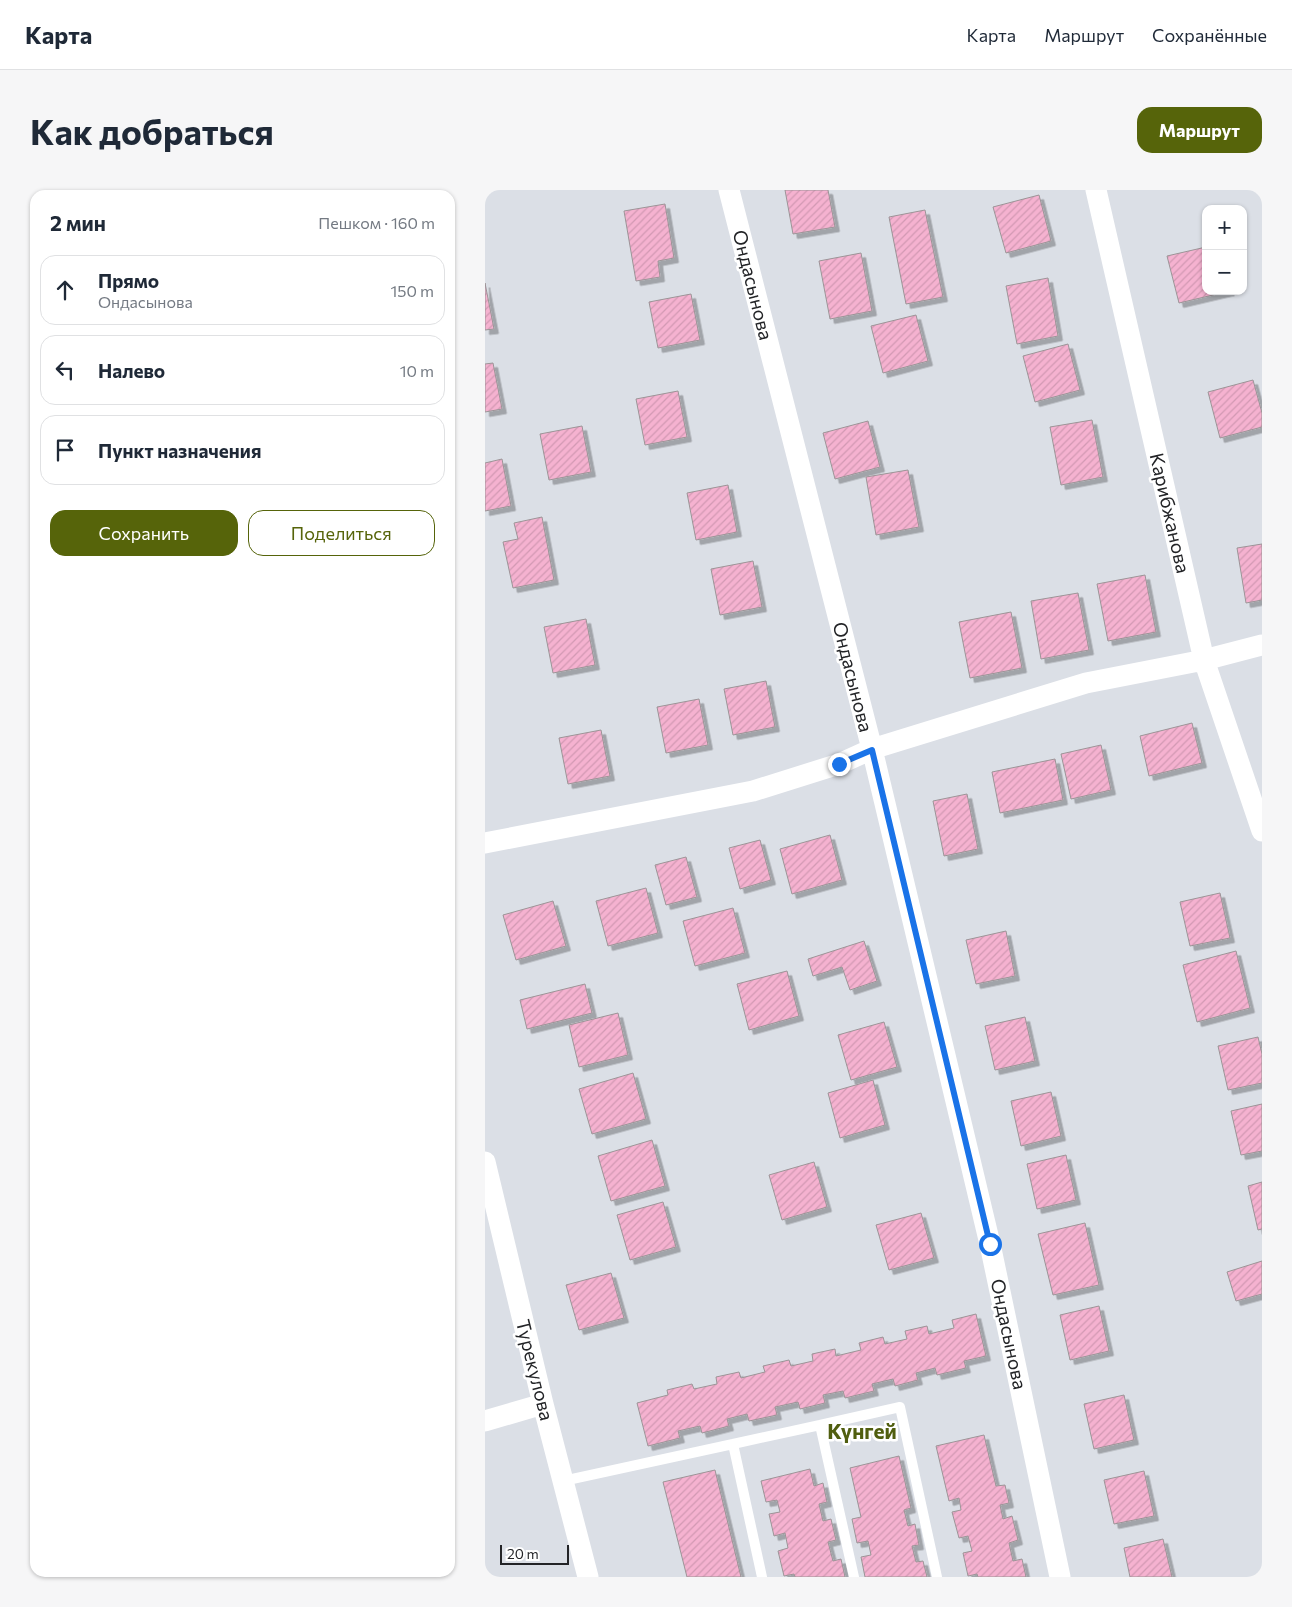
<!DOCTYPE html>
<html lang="ru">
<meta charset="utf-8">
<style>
body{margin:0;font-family:Commissioner,sans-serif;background:#f6f6f7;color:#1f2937}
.controls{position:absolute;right:15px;top:15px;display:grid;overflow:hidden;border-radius:10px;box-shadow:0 1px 4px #0004}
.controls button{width:45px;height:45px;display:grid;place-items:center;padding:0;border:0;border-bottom:1px solid #e0e1e3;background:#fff;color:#1f2937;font:25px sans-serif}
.scale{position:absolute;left:15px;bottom:12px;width:69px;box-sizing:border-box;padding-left:5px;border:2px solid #232427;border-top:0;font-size:14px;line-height:18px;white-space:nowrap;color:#232427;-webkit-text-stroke:4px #fff;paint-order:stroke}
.stop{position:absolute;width:15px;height:15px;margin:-11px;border:4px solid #1a73e8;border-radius:50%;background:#fff}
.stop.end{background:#1a73e8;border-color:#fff;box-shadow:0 1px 5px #0008}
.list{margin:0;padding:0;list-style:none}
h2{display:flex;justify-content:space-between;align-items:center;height:65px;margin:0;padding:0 20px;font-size:21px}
h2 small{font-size:16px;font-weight:400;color:#747a83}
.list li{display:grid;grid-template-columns:32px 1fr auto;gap:15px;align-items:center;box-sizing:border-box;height:70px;margin:0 10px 10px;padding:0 10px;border:1px solid #e0e1e3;border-radius:15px}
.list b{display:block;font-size:19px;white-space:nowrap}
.list p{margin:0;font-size:16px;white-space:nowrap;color:#747a83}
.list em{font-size:16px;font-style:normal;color:#747a83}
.actions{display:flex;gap:10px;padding:15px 20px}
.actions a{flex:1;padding:11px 0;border:1px solid #56640a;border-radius:15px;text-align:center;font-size:18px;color:#56640a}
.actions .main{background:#56640a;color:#fff}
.icon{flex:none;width:28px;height:28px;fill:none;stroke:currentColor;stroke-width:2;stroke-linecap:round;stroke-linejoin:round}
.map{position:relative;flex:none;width:777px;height:1387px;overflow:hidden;border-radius:15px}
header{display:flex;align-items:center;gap:30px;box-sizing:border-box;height:70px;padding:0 25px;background:#fff;border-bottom:1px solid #e0e1e3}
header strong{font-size:24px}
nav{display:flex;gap:28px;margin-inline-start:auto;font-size:18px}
.intro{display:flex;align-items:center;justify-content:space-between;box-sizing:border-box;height:120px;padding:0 30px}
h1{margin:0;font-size:35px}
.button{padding:12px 22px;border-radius:15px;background:#56640a;color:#fff;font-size:18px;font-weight:700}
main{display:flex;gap:30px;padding:0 30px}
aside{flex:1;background:#fff;border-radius:15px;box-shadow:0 1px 4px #0004}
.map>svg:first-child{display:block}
.building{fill:url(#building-hatch);stroke:#9c9497;filter:url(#shadow)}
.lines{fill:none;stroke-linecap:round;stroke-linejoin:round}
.service{stroke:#fff;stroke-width:10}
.minor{stroke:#fff;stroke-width:21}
.route{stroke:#1a73e8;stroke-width:6}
.labels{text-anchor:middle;stroke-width:5;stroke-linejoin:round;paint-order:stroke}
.street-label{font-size:19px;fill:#232427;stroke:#fff}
.quarter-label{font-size:21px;font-weight:bold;fill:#505e0f;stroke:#fff}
</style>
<header>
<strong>Карта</strong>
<nav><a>Карта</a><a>Маршрут</a><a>Сохранённые</a></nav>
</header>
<div class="intro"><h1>Как добраться</h1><a class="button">Маршрут</a></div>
<main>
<aside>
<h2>2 мин<small>Пешком · 160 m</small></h2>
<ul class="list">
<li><svg class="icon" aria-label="ahead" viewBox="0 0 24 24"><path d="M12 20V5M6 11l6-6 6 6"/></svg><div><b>Прямо</b><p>Ондасынова</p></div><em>150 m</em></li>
<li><svg class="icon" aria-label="left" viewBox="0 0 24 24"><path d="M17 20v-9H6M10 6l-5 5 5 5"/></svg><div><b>Налево</b></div><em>10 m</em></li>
<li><svg class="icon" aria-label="arrive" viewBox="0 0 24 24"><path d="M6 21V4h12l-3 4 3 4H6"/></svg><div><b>Пункт назначения</b></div></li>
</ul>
<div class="actions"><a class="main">Сохранить</a><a>Поделиться</a></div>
</aside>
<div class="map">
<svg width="777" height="1387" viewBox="0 0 777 1387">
<defs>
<pattern id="building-hatch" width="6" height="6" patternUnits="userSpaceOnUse" patternTransform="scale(1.25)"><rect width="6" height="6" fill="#f5b2d0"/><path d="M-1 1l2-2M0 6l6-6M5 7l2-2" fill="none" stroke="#d299b3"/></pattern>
<filter id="shadow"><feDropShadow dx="4.5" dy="4.5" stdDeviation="0" flood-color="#0004"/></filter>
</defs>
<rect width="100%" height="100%" fill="#dbdfe6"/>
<path class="building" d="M300 0H343L350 37 308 44Z
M554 5 566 51 521 63 508 17Z
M180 14 189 68 173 71 175 87 151 91 139 21Z
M440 20 458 107 421 114 404 27Z
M721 57V101H745L694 113 682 66Z
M376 63 387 121 345 129 334 71Z
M563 88 573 146 532 154 521 96Z
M0 93 9 139 0 140Z
M206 104 215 150 173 158 164 112Z
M431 125 443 171 398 183 386 136Z
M583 154 595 200 550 212 538 166Z
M8 173 17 219 0 222V174Z
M768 190 777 223V237L735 248 723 202Z
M193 201 202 247 160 255 151 209Z
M607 230 618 287 576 295 565 237Z
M383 231 395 277 350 289 338 243Z
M97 236 106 282 64 290 55 244Z
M17 269 26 316 0 321V273Z
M423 280 434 337 391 345 381 287Z
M243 295 252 342 211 350 202 303Z
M57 327 69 390 28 398 18 352 33 349 29 333Z
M777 354V410L761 413 752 358Z
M268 371 277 417 235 425 226 379Z
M660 385 671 442 623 451 612 394Z
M593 403 604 460 556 469 546 411Z
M526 422 537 478 485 488 474 432Z
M101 429 110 475 68 483 59 437Z
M281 491 290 537 248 545 239 499Z
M214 509 223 555 181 563 172 517Z
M707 533 717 573 664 586 655 546Z
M116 540 125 586 83 594 74 548Z
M616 555 626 600 586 609 576 564Z
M570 569 578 610 515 623 507 582Z
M482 604 493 659 459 666 448 611Z
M345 645 357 690 307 704 295 659Z
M275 650 286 690 255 699 244 658Z
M201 667 212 707 181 715 170 675Z
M161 698 173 743 123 756 111 711Z
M735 703 745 748 705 756 695 712Z
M68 711 81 756 31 770 18 725Z
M248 718 260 763 210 776 198 731Z
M521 741 530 786 491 794 481 750Z
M379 751 392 791 365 800 357 777 328 786 323 769Z
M751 761 765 818 712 832 698 775Z
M302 781 314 826 264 840 252 794Z
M100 794 107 823 42 839 35 810Z
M133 823 143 865 94 877 84 835Z
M540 827 550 871 510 880 500 836Z
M399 832 412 877 366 890 353 845Z
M773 847 777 864V893L743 900 733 856Z
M148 883 161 929 107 944 94 899Z
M388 890 400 935 355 948 343 903Z
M566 902 576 946 536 956 526 911Z
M777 914V961L756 965 746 921Z
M167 950 180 996 126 1011 113 966Z
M581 965 591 1010 552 1019 542 974Z
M329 972 342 1017 297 1030 284 985Z
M777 992V1039L773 1040 763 996Z
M178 1012 191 1057 145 1070 132 1025Z
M436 1023 449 1068 404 1080 391 1035Z
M600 1033 614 1095 568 1105 553 1044Z
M777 1071V1104L751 1111 742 1082Z
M126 1083 139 1128 94 1140 81 1095Z
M614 1116 624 1161 585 1170 575 1125Z
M491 1124 501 1166 479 1171 481 1178 452 1185 450 1178 431 1183 433 1190 410 1196 408 1189 387 1194 389 1201 360 1208 358 1201 338 1205 340 1213 315 1219 313 1212 290 1217 292 1225 264 1231 262 1224 242 1229 244 1236 217 1243 215 1236 193 1241 195 1248 163 1256 152 1213 183 1205 182 1200 207 1194 209 1199 232 1194 231 1187 254 1182 256 1188 280 1182 278 1176 304 1170 306 1176 328 1171 327 1164 350 1159 351 1166 376 1160 374 1153 398 1147 400 1154 422 1149 420 1141 442 1136 444 1144 469 1138 467 1130Z
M639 1205 649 1250 609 1259 599 1214Z
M499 1245 511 1296 520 1295 524 1313 515 1315 518 1329 527 1326 533 1350 524 1353 528 1371 537 1369 541 1387H493L492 1384 483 1386 478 1363 487 1361 483 1346 474 1348 467 1322 476 1320 474 1308 464 1311 451 1256Z
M414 1266 426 1318 419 1320 423 1336 430 1334 434 1355 427 1356 431 1372 438 1371 442 1387H380L376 1367 386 1365 383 1351 372 1353 367 1329 376 1327 365 1278Z
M325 1279 329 1296 338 1293 342 1312 334 1314 338 1331 346 1329 351 1350 343 1352 348 1371 356 1369 360 1387H310L309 1384 299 1386 293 1361 303 1358 300 1343 289 1346 284 1324 295 1322 292 1310 281 1312 276 1291Z
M230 1280 256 1387H202L178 1292Z
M659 1281 669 1326 629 1334 619 1290Z
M678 1349 687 1387H645L639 1358Z"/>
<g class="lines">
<path class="service" d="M335 1235 415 1217 452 1387
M248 1254 335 1235 369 1387
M78 1291 248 1254 277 1387"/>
<path class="minor" d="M244 0 387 559 505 1054 575 1387
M611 0 719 470 777 641
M0 653 268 601 354 574 387 559 601 493 719 470 777 455
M0 972 58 1214 103 1387
M0 1231 58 1214"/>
</g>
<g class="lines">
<path class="route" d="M354 574 387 560 505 1054"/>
</g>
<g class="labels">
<g class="street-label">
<text transform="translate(268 95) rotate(76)" y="7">Ондасынова</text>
<text transform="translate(685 323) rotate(77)" y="7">Карибжанова</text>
<text transform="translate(368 487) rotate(76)" y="7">Ондасынова</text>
<text transform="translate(524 1144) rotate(78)" y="7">Ондасынова</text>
<text transform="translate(50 1180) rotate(76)" y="7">Турекулова</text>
</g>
<g class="quarter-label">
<text x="377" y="1249">Күнгей</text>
</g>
</g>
</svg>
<div class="controls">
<button>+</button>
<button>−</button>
</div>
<div class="scale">20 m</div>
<div class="stop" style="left:505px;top:1054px"></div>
<div class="stop end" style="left:354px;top:574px"></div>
</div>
</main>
